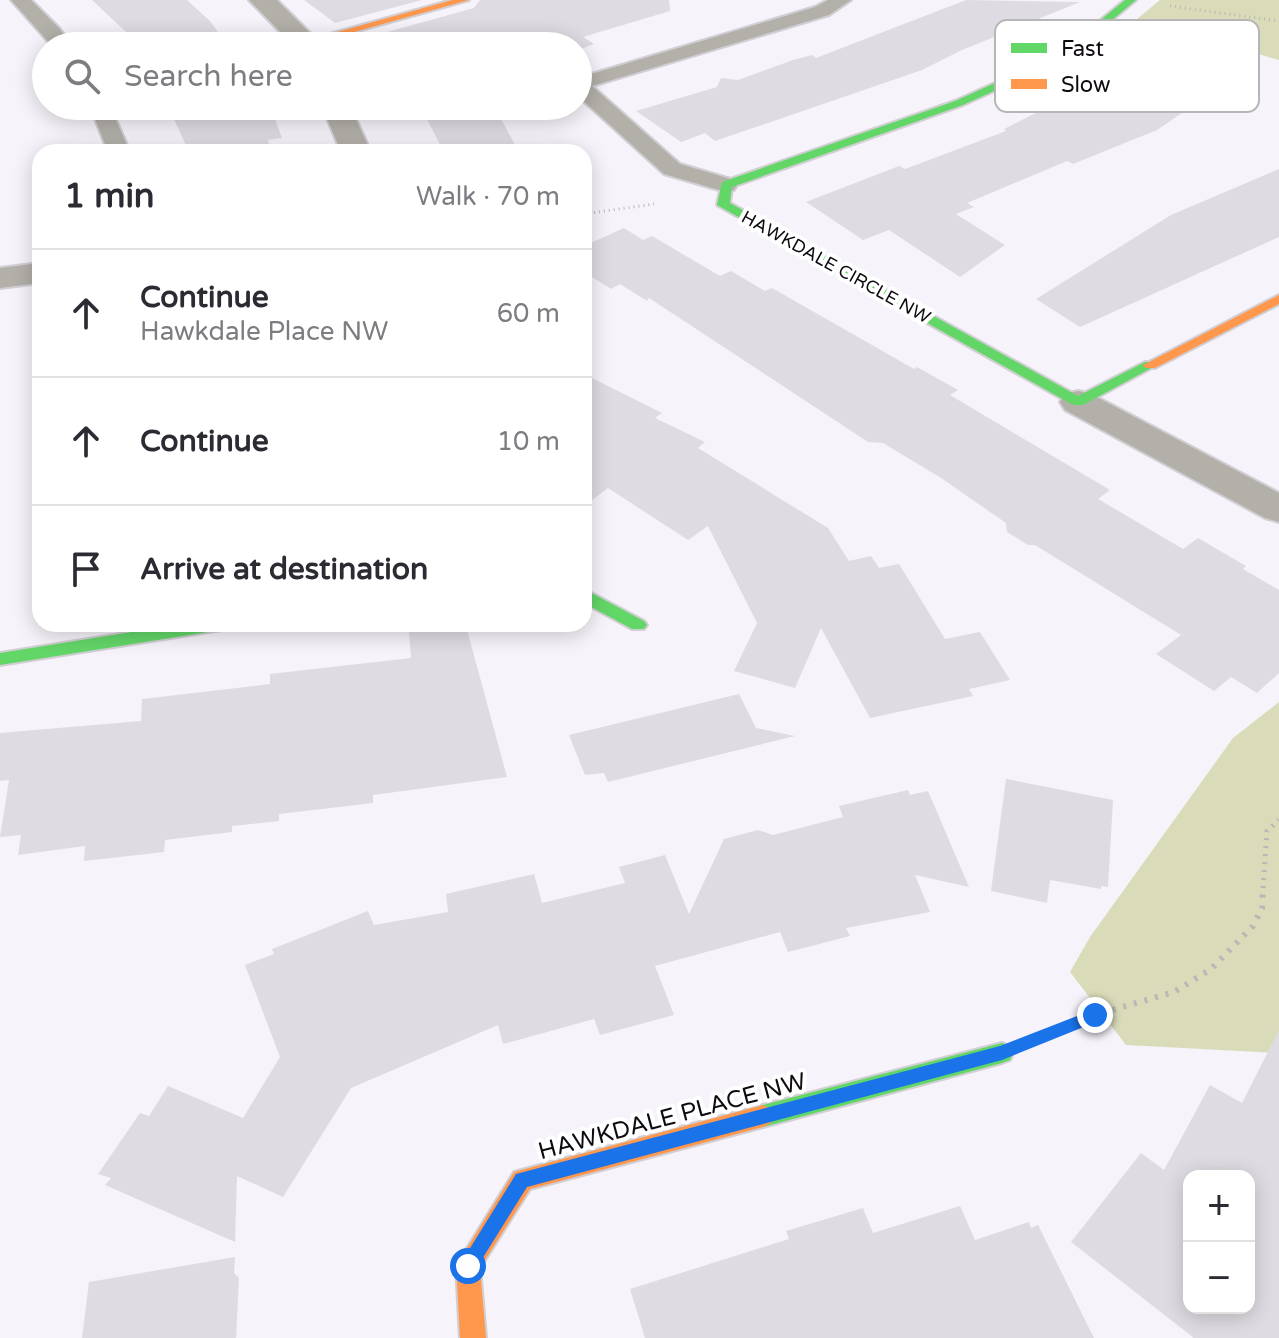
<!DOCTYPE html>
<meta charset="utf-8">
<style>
body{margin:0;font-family:"Varela Round",sans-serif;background:#f2f2f3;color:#2b2b33}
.controls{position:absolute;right:24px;bottom:24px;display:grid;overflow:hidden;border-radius:16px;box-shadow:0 4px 20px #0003}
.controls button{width:72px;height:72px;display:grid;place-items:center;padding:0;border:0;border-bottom:2px solid #e1e1e2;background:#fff;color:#2b2b33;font:40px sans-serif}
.stop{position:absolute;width:24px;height:24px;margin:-18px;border:6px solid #1a73e8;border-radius:50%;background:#fff}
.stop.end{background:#1a73e8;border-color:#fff;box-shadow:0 2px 8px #0008}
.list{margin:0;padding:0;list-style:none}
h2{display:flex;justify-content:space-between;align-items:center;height:104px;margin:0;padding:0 32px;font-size:34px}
h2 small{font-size:26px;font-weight:400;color:#7c7c81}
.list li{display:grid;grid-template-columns:52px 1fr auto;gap:24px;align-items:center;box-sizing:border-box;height:128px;padding:0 32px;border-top:2px solid #e1e1e2}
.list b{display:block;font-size:30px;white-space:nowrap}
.list p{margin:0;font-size:26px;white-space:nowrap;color:#7c7c81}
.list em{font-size:26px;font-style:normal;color:#7c7c81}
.icon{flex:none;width:44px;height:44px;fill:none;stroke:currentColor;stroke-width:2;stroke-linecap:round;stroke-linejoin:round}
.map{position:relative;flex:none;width:1279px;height:1338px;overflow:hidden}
.search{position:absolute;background:#fff;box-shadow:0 4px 20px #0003;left:32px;top:32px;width:560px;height:88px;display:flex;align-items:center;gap:20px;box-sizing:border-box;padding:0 28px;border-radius:44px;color:#7c7c81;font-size:30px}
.panel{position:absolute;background:#fff;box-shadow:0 4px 20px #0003;left:32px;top:144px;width:560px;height:488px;border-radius:24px}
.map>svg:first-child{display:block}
.green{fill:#dadcb9}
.building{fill:#dfdbe2;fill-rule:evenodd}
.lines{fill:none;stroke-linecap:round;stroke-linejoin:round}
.lane-casing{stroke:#d2cfd4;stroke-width:4}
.street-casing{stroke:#d2cfd4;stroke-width:4}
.fast-casing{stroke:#d2cfd4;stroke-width:4}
.slow-casing{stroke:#d2cfd4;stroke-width:4}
.path-far2{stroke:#bbb7b6;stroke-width:3;stroke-dasharray:1 4;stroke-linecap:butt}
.path-far1{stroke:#bbb7b6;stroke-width:5;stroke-dasharray:2 6;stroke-linecap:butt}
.path{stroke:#bbb7b6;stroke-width:6;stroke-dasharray:3 8;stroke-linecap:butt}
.lane{fill:#b3afa9;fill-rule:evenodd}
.street{fill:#b3afa9;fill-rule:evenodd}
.fast{fill:#63d668;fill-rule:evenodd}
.slow{fill:#ff974d;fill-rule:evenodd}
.route{fill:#1a73e8}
.labels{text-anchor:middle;stroke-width:8;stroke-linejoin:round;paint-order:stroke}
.far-street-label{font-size:18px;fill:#0e0a10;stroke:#fff}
.near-street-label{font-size:24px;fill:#0e0a10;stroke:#fff}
.key{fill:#fff;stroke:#b7b6b7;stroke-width:2}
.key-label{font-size:22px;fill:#0e0a10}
</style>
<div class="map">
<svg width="1279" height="1338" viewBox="0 0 1279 1338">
<rect width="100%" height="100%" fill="#f7f3fa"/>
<path class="green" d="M1160 0H1279V60L1137 19Z
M1279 702V1053L1126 1045 1070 972 1090 937 1233 738Z"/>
<path class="building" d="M92 0H187L210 21 228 46H141Z
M304 0H422L335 23Z
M480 0H669L670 11 583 37 594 44 578 50V46H366L358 40 474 8Z
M966 0 1080 2 962 50 922 70 715 141 705 133 681 142 636 111 717 87 721 78 738 80 793 60 812 55 816 58Z
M1165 36 1238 56 1206 85 1217 89 1157 130 1073 164 1067 161 967 203 974 207 956 214 1005 245 960 277 889 230 863 240 806 202 899 166 905 169 1006 131 1004 129 1089 86 1093 87 1138 58Z
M168 106H270L282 138 268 140 271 152H189Z
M420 106H494L519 152H444Z
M1279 169V237L1080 327 1036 299 1171 215Z
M624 228 643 240 652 236 720 276 731 271 765 291 772 288 914 369 917 367 958 390 950 395 1110 490 1098 499 1183 549 1198 538 1246 566 1243 569 1279 590V673L1257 693 1231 677 1214 691 1156 654 1181 635 1035 545H1028L1007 532 1006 523 941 478 883 443 868 442 649 298 647 301 620 284 611 289 584 272V246Z
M584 374 662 413 655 418 705 442 698 448 828 528 849 561 871 556 879 568 899 564 945 639 980 632 1010 680 969 689 973 696 870 718 821 628 795 688 734 671 757 623 708 526 688 540 608 488 584 506Z
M466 626 507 777 373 795V803L279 814V821L232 826V832L165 840 164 852 84 861 85 846 18 855 21 835 0 837 9 780 0 781V733L141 721 142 699 270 684V674L411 658 409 632Z
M739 694 756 728 795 736 608 782 604 773 585 775 569 735Z
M1006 779 1113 800 1108 887 1101 886V889L1050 880 1047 903 991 891Z
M908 790 910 795 928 791 969 887 915 875 930 912 846 928 850 936 788 952 780 932 655 966 674 1015 600 1035 594 1019 503 1044 498 1025 351 1088 283 1197 237 1176 235 1242 105 1185 111 1178 98 1174 140 1113 149 1116 168 1086 243 1118 280 1057 245 965 274 954 272 949 368 911 374 925 448 912 446 894 534 874 542 903 625 883 619 867 665 855 689 914 724 839 758 830 773 835 843 817 839 806Z
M1279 1030V1338H1194L1071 1242 1141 1153 1164 1170 1210 1085 1242 1103ZM1189 1176H1249V1308H1189Z
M960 1206 975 1240 1029 1222 1031 1228 1038 1225 1094 1338H645L630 1289 789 1239 786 1231 863 1208 873 1233Z
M235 1257 234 1273 239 1278 236 1338H82L89 1282Z"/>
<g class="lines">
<g class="lane-casing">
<path id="lane" d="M11 0H31L59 28 72 46H52Z
M828 0H851L829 15 592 86 680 164 734 180 737 185 734 190 726 192 664 174 578 96V78L815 7Z
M90 106H110L130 152H108Z"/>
</g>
<g class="street-casing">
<path id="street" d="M249 0H277L323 46H294Z
M322 106H350L371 152H341Z
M40 263V283L0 288V268Z
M1078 391 1091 394 1279 493V522L1265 518 1065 410 1060 402 1065 394Z"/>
</g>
<g class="fast-casing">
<path id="fast" d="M1125 0H1136L1067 58 963 105 732 187 730 203 1078 396 1145 362H1155L1157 365 1083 405H1073L717 205 722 182 955 101 1059 54Z
M584 589 644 621 647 625 644 629H632L584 603Z
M182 624H230L221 630 0 665V653Z
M1002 1043 1010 1046 1013 1053 1010 1060 1002 1063 763 1127 755 1123 752 1116 755 1109 763 1105Z"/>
</g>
<g class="slow-casing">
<path id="slow" d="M452 0H469L311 44 301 42Z
M1279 295V304L1155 368H1145L1143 365Z
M763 1105 771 1109 774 1116 771 1123 763 1127 530 1189 480 1268 486 1338H460L456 1266 514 1172Z"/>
</g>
<path class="path-far2" d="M1170 6 1279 21
M584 214 654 204"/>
<path class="path-far1" d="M1263 888 1267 831 1279 820"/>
<path class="path" d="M1051 1033 1095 1015 1174 992 1211 969 1253 926 1262 908 1263 886"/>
<use href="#lane" class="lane"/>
<use href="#street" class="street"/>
<use href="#fast" class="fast"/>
<use href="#slow" class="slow"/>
</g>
<path class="route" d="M1095 1009 1103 1015 1101 1020 1002 1060 527 1187 474 1272 468 1275 462 1272 459 1266 516 1174 1000 1046Z"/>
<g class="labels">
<g class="far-street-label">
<text transform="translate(836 267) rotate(29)" y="6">HAWKDALE CIRCLE NW</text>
</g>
<g class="near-street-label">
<text transform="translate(672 1116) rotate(-15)" y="8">HAWKDALE PLACE NW</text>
</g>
</g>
<rect x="995" y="20" width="264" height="92" rx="12" class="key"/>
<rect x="1011" y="43" width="36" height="10" fill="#63d668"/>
<rect x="1011" y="79" width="36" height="10" fill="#ff974d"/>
<g class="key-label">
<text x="1061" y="56">Fast</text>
<text x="1061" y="92">Slow</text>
</g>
</svg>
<div class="controls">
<button>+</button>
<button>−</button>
</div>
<div class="stop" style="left:468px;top:1266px"></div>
<div class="stop end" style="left:1095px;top:1015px"></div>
<div class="search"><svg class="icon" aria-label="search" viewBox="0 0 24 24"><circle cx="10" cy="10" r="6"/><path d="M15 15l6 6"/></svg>Search here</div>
<section class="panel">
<h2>1 min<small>Walk · 70 m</small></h2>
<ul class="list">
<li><svg class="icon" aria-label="ahead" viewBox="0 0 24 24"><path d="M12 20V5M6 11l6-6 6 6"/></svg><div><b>Continue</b><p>Hawkdale Place NW</p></div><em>60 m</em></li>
<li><svg class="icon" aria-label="ahead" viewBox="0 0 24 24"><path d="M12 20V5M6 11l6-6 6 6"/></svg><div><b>Continue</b></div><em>10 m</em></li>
<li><svg class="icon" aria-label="arrive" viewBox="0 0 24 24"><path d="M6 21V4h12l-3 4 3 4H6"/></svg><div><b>Arrive at destination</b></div></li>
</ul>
</section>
</div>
